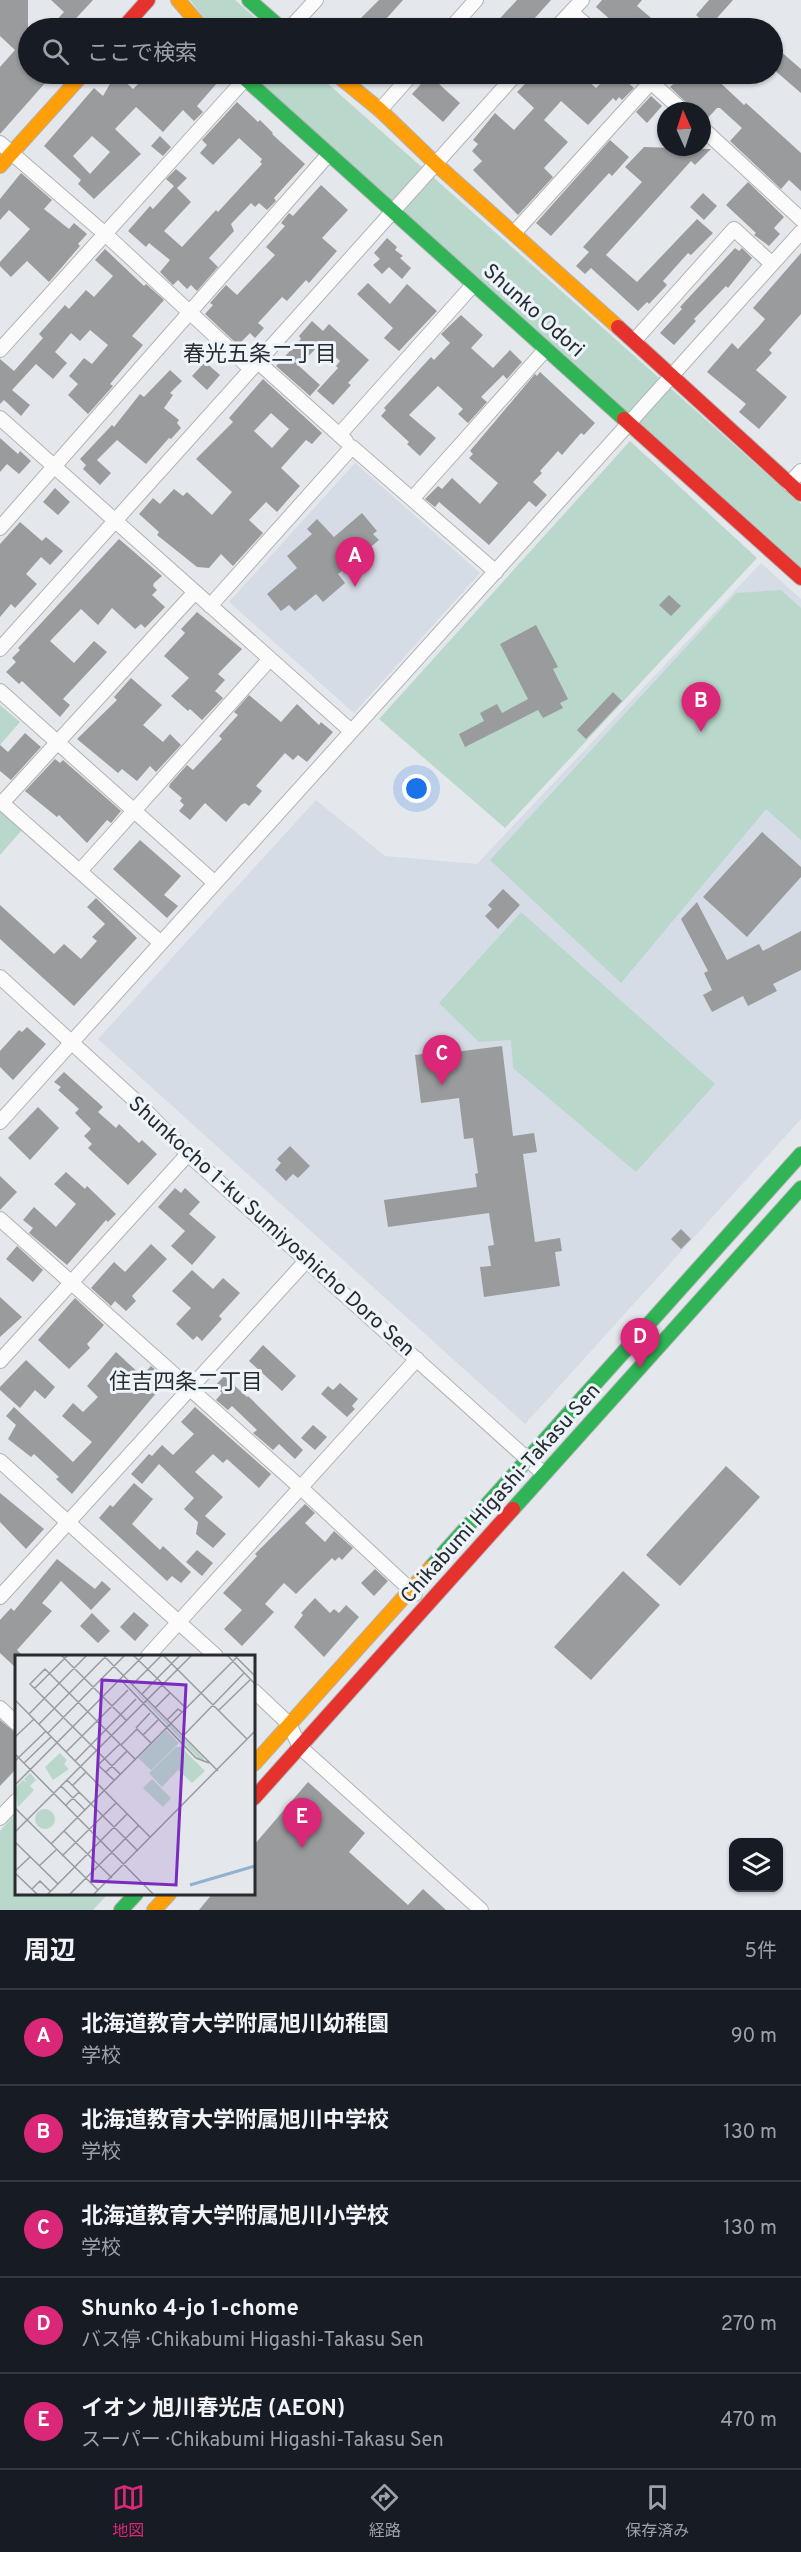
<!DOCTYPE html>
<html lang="ja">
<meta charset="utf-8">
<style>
body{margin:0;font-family:Overpass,"Noto Sans JP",sans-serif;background:#242831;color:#f1f3f6}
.controls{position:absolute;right:18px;bottom:18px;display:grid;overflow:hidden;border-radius:12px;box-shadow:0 2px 4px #0004}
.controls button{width:54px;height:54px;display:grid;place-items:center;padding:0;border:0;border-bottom:2px solid #363941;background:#171b24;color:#f1f3f6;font:30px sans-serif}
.compass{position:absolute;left:657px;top:102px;width:54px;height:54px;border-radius:50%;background:#171b24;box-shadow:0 2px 4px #0004;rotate:357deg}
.you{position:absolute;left:417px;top:789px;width:21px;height:21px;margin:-15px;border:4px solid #fff;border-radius:50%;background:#1a73e8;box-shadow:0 0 0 9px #1a73e833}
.badge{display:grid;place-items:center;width:39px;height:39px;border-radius:50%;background:#db2777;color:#fff;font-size:20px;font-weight:700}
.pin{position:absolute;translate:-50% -50px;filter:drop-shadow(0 2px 3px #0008)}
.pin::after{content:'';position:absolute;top:32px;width:21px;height:18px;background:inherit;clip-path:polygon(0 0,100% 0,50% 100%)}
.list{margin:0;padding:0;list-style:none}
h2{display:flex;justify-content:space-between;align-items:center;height:78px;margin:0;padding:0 24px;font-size:26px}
h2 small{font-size:20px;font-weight:400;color:#9ea1a6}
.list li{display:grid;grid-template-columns:39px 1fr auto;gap:18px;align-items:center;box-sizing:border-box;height:96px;padding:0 24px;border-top:2px solid #363941}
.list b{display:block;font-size:22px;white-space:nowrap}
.list p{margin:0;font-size:20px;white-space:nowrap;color:#9ea1a6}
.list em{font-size:20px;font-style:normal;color:#9ea1a6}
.icon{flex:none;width:33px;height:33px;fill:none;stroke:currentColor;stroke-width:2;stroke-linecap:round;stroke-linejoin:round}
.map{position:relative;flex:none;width:801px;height:1910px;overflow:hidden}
.search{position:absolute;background:#171b24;box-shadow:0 2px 4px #0004;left:18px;right:18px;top:18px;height:66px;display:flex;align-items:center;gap:15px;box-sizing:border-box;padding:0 21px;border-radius:33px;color:#9ea1a6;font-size:22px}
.sheet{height:558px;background:#171b24}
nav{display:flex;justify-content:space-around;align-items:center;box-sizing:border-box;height:84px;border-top:2px solid #363941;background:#171b24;font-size:16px;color:#9ea1a6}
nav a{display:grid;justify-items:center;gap:3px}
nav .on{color:#db2777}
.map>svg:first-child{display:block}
.built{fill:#d5dce5}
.green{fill:#b9d8cb}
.building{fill:#9a9b9d;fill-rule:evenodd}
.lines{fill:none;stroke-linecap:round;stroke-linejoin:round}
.street-casing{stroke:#b0b3b6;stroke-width:16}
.fast-casing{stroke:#b0b3b6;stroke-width:16}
.slow-casing{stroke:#b0b3b6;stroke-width:16}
.jam-casing{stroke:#b0b3b6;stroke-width:16}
.street{stroke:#fbfbfc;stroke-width:14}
.fast{stroke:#30b455;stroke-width:14}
.slow{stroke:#ff9f0a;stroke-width:14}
.jam{stroke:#e5322d;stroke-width:14}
.labels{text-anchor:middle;stroke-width:6;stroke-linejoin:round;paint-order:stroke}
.street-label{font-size:21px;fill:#292c2e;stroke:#eef4fb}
.neighbourhood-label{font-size:22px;fill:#292c2e;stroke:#eef4fb}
.inset-river{fill:none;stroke:#91b2ce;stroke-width:3}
.inset-road{fill:none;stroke:#999c9f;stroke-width:1.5}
.view{fill:#7b2cbf;fill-opacity:0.15;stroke:#7b2cbf;stroke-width:3}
.inset-edge{fill:none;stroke:#292c2e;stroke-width:3}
</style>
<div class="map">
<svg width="801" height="1910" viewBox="0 0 801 1910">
<rect width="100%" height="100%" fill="#e4e7eb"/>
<path class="built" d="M355 463 480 573 354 713 229 602Z
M761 563 801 599V1119L525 1424 98 1039 316 800 385 856 477 864Z"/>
<path class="green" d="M190 0H235L267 28H212Z
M253 74H317L801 504V569L266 88Z
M630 441 757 558 505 828 379 719Z
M781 590 801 608V840L766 809 621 983 490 860 736 593Z
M0 705 20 722 0 745Z
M0 811 22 830 0 855Z
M521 912 715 1084 636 1172 513 1068 511 1040 479 1042 439 1003Z
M16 1813V1894H108L93 1910H0V1831Z"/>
<path class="building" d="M0 0H28V74H53L0 134V67L15 50 0 36Z
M51 0H93L67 28H49L64 12Z
M379 0H403L378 28H351Z
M517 0H551L526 28H491Z
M602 0H642L637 6 663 28H620L596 7Z
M709 0H733L709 27 696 15Z
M772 44 801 69V93L772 68Z
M148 74H209L218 82 197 106 203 112 194 121 183 110 163 132 136 107 115 129 141 154 94 199 78 184 81 180 44 146 94 88 103 96 111 82 119 76 133 89ZM92 136 110 152 90 174 73 156Z
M535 74H580L596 88 610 74H618L634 88 622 100 619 97 616 101 613 98 588 125 561 101 544 120 568 142 544 168 553 177 518 215 473 170 482 161 472 151 478 144 473 140 495 113 514 130 534 108 517 92Z
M695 74H711L744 105 746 103 801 153V191L789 180 781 189 730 141 742 128 720 108H717L706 120 702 119V111H695L670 87 681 77 687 83Z
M429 75 460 103 443 122 412 94Z
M651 96 662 106 647 123 636 112Z
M237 102 258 122 260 120 273 133 272 134 305 164 274 198 276 201 267 210 259 203 255 207 251 203 231 224 234 231 209 258 218 267 197 291 191 285 187 289 178 280 173 285 160 272 170 260 149 243 146 247 128 231 150 206 153 209 174 186 166 179 176 169 187 178 177 188 191 202 164 231 182 247 216 210 218 212 262 164 260 162 262 159 239 138 213 165 200 153 207 145 202 140Z
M160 136 171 147 163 156 151 146Z
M610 140 629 157 612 176 609 173 551 236 536 223Z
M644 147 711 149 695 165 691 161 606 255 637 282 697 219 713 233 691 255 688 253 663 281 667 285 649 304 647 302 638 311 591 268 585 274 576 266 589 252 583 247 642 182 625 167Z
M21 173 52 200 44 209 69 229 74 223 87 234 78 244 80 246 49 282 27 261 11 277 0 266V262L30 229 9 210 0 220V199Z
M748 182 784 217 774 228 780 234 769 246 754 235 756 233 726 205Z
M321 185 348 210 322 238 337 251 309 283 306 280 287 301 282 297 258 323 264 328 255 338 250 333 238 345 205 314 213 305 210 303 226 285 237 295 275 255 266 247 285 226 281 223 289 213 293 216Z
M703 193 717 206 704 220 690 207Z
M387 238 397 247 395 250 403 256 400 258 411 268 402 279 389 267 382 274 373 265 380 259 374 253Z
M735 248 739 251 742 248 752 258 728 288 726 286 694 319 696 321 674 345 660 333 682 309 680 307Z
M105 249 144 286 146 284 164 300 132 336 143 345 110 384 113 386 88 414 68 395 78 384 69 376 84 358 92 364 108 345 90 330 80 341 71 333 55 352 67 363 53 379 36 364 12 390 30 405 21 416 4 400 0 404V359L14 371 43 338 39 334 65 305 69 309 86 290 94 297 113 276 95 260Z
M801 253V314L769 350 772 353 756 370 787 397 759 429 739 412 746 404 707 372 732 343 738 349 760 325 765 319 753 308Z
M368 283 390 304 407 284 437 311 399 351 384 338 393 328 357 294Z
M461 315 483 335 471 348 493 368 510 350 522 362 507 379 503 375 481 397 487 402 468 423 458 414 463 409 438 386 409 415 436 438 420 456 407 444 409 442 381 416 386 410 384 408 431 357 434 360 450 343 441 334Z
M312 321 323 331 329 324 369 360 348 383 351 385 333 405 317 391 338 368 336 366 340 361 321 343 299 366 320 385 310 396 276 366 301 339 299 336Z
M205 362 220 375 207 390 192 376Z
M170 370 182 381 170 393 173 395 164 408 179 420 177 423 181 428 171 439 169 438 146 464 117 440 97 460 111 473 100 485 83 469 86 465 80 459 112 425 114 427 140 394 144 397Z
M540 372 595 423 584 435 581 433 562 455 558 451 540 471 542 473 533 482 547 495 536 507 529 501 489 545 439 502 435 507 425 499 438 486 442 489 452 478 480 504 498 483 469 458 473 454 470 451 535 374 537 376Z
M263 379 322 433 312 444 306 440 281 468 300 486 277 512 266 502 249 520 263 533 233 566 221 554 209 568 197 567 157 535 159 532 139 514 153 498 160 504 174 489 183 496 187 492 212 515 232 492 196 459 233 422 229 418ZM271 413 289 429 272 448 254 431Z
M0 438 18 454 20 451 31 461 19 474 7 464 0 472Z
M55 488 70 502 58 515 43 502Z
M362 513 377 531 373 534 379 540 338 574 345 583 323 602 316 594 295 611 289 605 281 611 267 594 297 568 287 556 312 534 307 529 317 519 334 537Z
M20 522 42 541 46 537 63 551 50 565 41 557 26 574 37 584 15 608 11 604 0 617V544Z
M119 539 162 576 154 583 153 586 157 590 152 595 165 607 145 628 141 624 135 629 112 608 98 625 81 609 50 641 74 663 94 641 107 652 63 699 70 705 60 717 22 681 19 684 6 672 16 662 12 658 20 650 18 648Z
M669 595 681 606 671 616 659 605Z
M197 612 242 649 218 674 225 680 215 691 223 698 202 720 190 709 188 711 171 696 189 678 164 656 185 633 181 629Z
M536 625 558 667 553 669 568 699 560 703 563 708 543 718 538 710 465 747 459 734 484 721 480 713 497 704 502 713 528 699 500 644Z
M131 678 162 705 143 725 163 742 170 734 181 745 156 772 150 766 137 781 122 769 118 773 77 739 117 700 114 697Z
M613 692 622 701 586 739 577 730Z
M249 695 281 722 297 704 319 725 321 722 333 732 307 762 298 755 293 760 285 753 256 786 262 791 249 806 245 803 241 805 226 822 205 803 190 820 179 811 184 805 180 801 182 798 169 787 170 784 187 765 193 770 222 739 219 736 238 715 234 712Z
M25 733 41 747 11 780 0 771V745L8 752Z
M55 759 60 763 63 760 121 811 111 823 107 820 87 843 59 815 57 817 25 791Z
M762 832 801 867V877L747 937 703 897Z
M140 840 181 876 164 895 178 906 167 918 113 869Z
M503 889 520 905 498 929 485 916 492 909 488 905Z
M96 898 137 938 74 1006 0 939V905L54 954 64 944 81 959 97 941 92 937 105 924 87 907Z
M697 902 727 960 759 944 763 951 801 931V970L773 984 777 991 748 1006 743 996 712 1012 703 995 712 990 704 973 708 971 681 919Z
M27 1027 46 1044 13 1080 0 1067V1051L19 1030 22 1032Z
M502 1046 513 1136 534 1133 537 1152 523 1154 535 1242 560 1238 562 1251 555 1252 560 1286 484 1297 480 1267 491 1266 488 1246 494 1245 489 1213 388 1227 384 1200 477 1187 475 1174 478 1173 473 1138 464 1139 459 1098 421 1103 415 1055 438 1052 439 1054Z
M64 1072 103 1107 98 1112 116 1128 119 1124 139 1143 142 1140 157 1154 128 1185 88 1148 92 1144 84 1136 91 1129 75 1113 79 1109 58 1090 61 1087 54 1082Z
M38 1107 59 1128 30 1160 8 1138Z
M290 1146 310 1166 298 1178 293 1174 286 1181 275 1170 281 1163 277 1159Z
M66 1172 85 1189 87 1186 116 1214 108 1222 106 1220 67 1265 29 1233 33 1228 23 1220 34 1207 56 1227 76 1204 54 1184Z
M0 1176 17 1192 0 1210Z
M175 1188 181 1193 185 1188 200 1202 189 1214 216 1237 192 1265 171 1246 185 1231 158 1207Z
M681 1229 691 1239 681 1249 671 1239Z
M151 1244 167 1259 132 1296 136 1301 126 1311 115 1301 111 1306 91 1288 114 1262 125 1272Z
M17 1246 43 1270 33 1282 6 1259Z
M192 1270 213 1289 223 1278 240 1293 219 1316 222 1319 202 1341 197 1336 193 1340 176 1324 191 1308 172 1291Z
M0 1297 22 1317 0 1337Z
M75 1298 104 1325 87 1344 90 1348 69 1369 38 1340Z
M263 1345 296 1376 282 1391 249 1361Z
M116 1352 142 1376 151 1366 167 1380 72 1494 56 1479 59 1477 34 1454 31 1457 8 1439 16 1425 6 1416 14 1407 73 1462 92 1442 62 1416 73 1403 83 1412 98 1397 87 1386Z
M26 1360 55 1387 45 1399 35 1390 20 1408 0 1390V1387Z
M224 1376 247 1397 248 1396 303 1450 295 1459 279 1444 273 1450 253 1433 257 1430 232 1406 228 1410 216 1400 222 1393 215 1386Z
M340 1383 358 1399 352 1406 355 1409 347 1417 321 1394 328 1386 333 1390Z
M195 1407 271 1474 259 1488 227 1459 223 1463 213 1454 195 1472 223 1497 205 1516 226 1534 213 1548 196 1534 198 1522 184 1509 194 1498 159 1464 142 1484 131 1474 149 1454 152 1456 162 1445 173 1455 194 1434 181 1422Z
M313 1425 327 1437 315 1450 301 1438Z
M726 1466 760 1497 680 1586 646 1555Z
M134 1483 153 1499 132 1524 160 1550 163 1546 191 1572 181 1583 172 1576 167 1581 99 1518 110 1505 113 1507Z
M0 1493 44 1529 26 1549 0 1522Z
M305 1504 315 1513 305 1523 325 1542 334 1531 353 1548 342 1560 339 1557 335 1561 332 1558 296 1594 284 1583 265 1604 274 1612 242 1646 224 1629 242 1610 223 1593 257 1556 255 1554Z
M197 1550 213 1563 202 1576 186 1562Z
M57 1559 95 1589 102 1581 111 1589 91 1610 61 1581 42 1603 52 1611 17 1650 23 1656H16V1663L14 1666 0 1653V1620L11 1608 14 1611Z
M375 1569 388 1581 374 1596 361 1583Z
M623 1571 660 1605 591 1680 554 1647Z
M315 1598 330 1613 334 1609 339 1613 346 1605 359 1617 324 1657 294 1627 303 1615 301 1613Z
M134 1612 149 1625 135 1641 120 1627Z
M92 1613 110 1631 98 1643 80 1626Z
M0 1720 16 1733V1769L0 1786Z
M308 1782 365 1833 349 1852 408 1905 423 1889 446 1910H199L213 1893H254V1845Z"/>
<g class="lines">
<g class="street-casing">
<path id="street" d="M571 12 590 28
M290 28 316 0
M451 28 476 0
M556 28 582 0
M642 74 683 111
M380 110 412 74
M702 128 801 219
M0 143 104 233 251 369
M514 233 651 82
M634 341 734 229 771 263
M0 350 245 79
M258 362 346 441
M0 418 351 731
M339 435 473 285
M789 484 801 471
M412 499 546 349
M0 528 328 155
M210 606 352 447 496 572
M0 649 516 74
M0 691 215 883
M80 871 269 660
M161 943 2 803 195 592
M0 977 140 1105 188 1154 544 1474
M0 1122 801 232
M0 1219 300 1487 415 1594
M0 1361 188 1154
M0 1461 216 1656
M0 1597 306 1261
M148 1656 417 1359
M254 1691 289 1724 300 1747 481 1910
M0 1708 16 1723
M0 1818 16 1801"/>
</g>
<g class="fast-casing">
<path id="fast" d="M249 0 281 28
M240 74 624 419
M513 1509 801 1188
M431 1567 801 1154
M121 1910 136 1894"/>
</g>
<g class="slow-casing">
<path id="slow" d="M178 0 202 28
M336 74 380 110 436 164 618 327
M0 166 83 74
M254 1764 431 1567
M154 1910 169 1894"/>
</g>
<g class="jam-casing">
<path id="jam" d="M123 28 148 0
M618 327 801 494
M624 419 801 578
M254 1798 513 1509"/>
</g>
<use href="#street" class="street"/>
<use href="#fast" class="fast"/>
<use href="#slow" class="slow"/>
<use href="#jam" class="jam"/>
</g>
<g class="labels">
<g class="street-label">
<text transform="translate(534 310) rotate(42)" y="7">Shunko Odori</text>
<text transform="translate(272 1226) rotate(42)" y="7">Shunkocho 1-ku Sumiyoshicho Doro Sen</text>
<text transform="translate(500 1493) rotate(-48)" y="7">Chikabumi Higashi-Takasu Sen</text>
</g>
<g class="neighbourhood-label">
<text x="260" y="361">春光五条二丁目</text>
<text x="186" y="1389">住吉四条二丁目</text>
</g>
</g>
<g transform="translate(15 1655)">
<rect width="240" height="240" fill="#e4e7eb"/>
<path d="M108 23 189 103V105L184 104ZM151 75 164 88 136 115 123 103ZM161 92H166L190 116 177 128 163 115 147 132 134 118ZM45 98 52 105 49 109 54 114 38 125 30 112ZM15 118 21 125 15 131 19 135 3 152 0 133 8 125 12 128 9 124ZM137 124 156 143 148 152 128 133ZM20 164a10 10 0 1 1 20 0a10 10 0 1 1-20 0Z" fill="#b9d8cb"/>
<path class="inset-river" d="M175 230 240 211"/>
<path class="inset-road" d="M46 0 112 66M88 0 203 116M118 0 148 29M148 0 232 84M212 0 240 29M219 0 240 21M105 24 181 103 194 108M117 30 147 0M147 30 171 53M19 34 53 0M127 39 165 0M0 45 135 182M140 53 155 38M204 55 235 25M14 59 72 0M152 65 163 54 167 57M24 69 92 0M121 73 135 58M33 78 110 0M128 80 143 65M168 81 229 18M0 82 19 64M106 90 122 74 136 88M51 97 113 35M0 99 139 240M0 106 31 76M60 106 121 44M9 108 36 82M91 117 112 96M105 119 15 29 30 14 120 104M52 125 123 196M99 125 83 110 105 89M0 130 129 0M58 130 71 117M46 131 70 155M51 150 64 137M0 153 83 235 78 240M49 176 97 223M0 177 177 0M0 187 43 229M36 189 224 0M47 201 101 148M24 211 41 195M0 216 15 202M0 218 23 240M17 234 25 226 35 236M83 235 240 76M32 240 112 159M54 240 124 170"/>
<path class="view" d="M87 25 171 30 161 230 77 226Z"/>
<rect width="240" height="240" class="inset-edge"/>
</g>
</svg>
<div class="controls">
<button><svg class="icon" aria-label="layers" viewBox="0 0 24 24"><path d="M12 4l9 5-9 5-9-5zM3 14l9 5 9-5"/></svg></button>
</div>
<svg class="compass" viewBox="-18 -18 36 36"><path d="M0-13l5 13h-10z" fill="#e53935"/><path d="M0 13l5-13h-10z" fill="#9ea1a6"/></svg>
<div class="you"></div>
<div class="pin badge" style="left:355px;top:587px">A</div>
<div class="pin badge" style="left:701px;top:732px">B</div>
<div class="pin badge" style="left:442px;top:1085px">C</div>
<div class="pin badge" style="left:640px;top:1368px">D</div>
<div class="pin badge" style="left:302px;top:1848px">E</div>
<div class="search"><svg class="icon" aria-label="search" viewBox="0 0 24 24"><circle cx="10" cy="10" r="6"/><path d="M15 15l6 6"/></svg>ここで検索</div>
</div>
<section class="sheet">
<h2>周辺<small>5件</small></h2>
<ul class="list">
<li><span class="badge">A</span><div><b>北海道教育大学附属旭川幼稚園</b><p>学校</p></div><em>90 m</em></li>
<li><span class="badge">B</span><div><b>北海道教育大学附属旭川中学校</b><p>学校</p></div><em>130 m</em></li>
<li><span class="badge">C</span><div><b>北海道教育大学附属旭川小学校</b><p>学校</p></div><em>130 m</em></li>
<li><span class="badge">D</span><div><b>Shunko 4-jo 1-chome</b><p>バス停 · Chikabumi Higashi-Takasu Sen</p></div><em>270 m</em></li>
<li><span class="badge">E</span><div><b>イオン 旭川春光店 (AEON)</b><p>スーパー · Chikabumi Higashi-Takasu Sen</p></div><em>470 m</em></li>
</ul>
</section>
<nav>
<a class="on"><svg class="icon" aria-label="map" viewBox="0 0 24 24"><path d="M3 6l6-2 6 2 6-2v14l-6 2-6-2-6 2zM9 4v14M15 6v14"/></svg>地図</a>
<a><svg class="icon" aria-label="directions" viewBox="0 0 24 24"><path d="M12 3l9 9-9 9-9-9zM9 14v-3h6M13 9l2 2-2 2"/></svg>経路</a>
<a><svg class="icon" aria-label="saved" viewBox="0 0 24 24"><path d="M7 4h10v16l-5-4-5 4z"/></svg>保存済み</a>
</nav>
